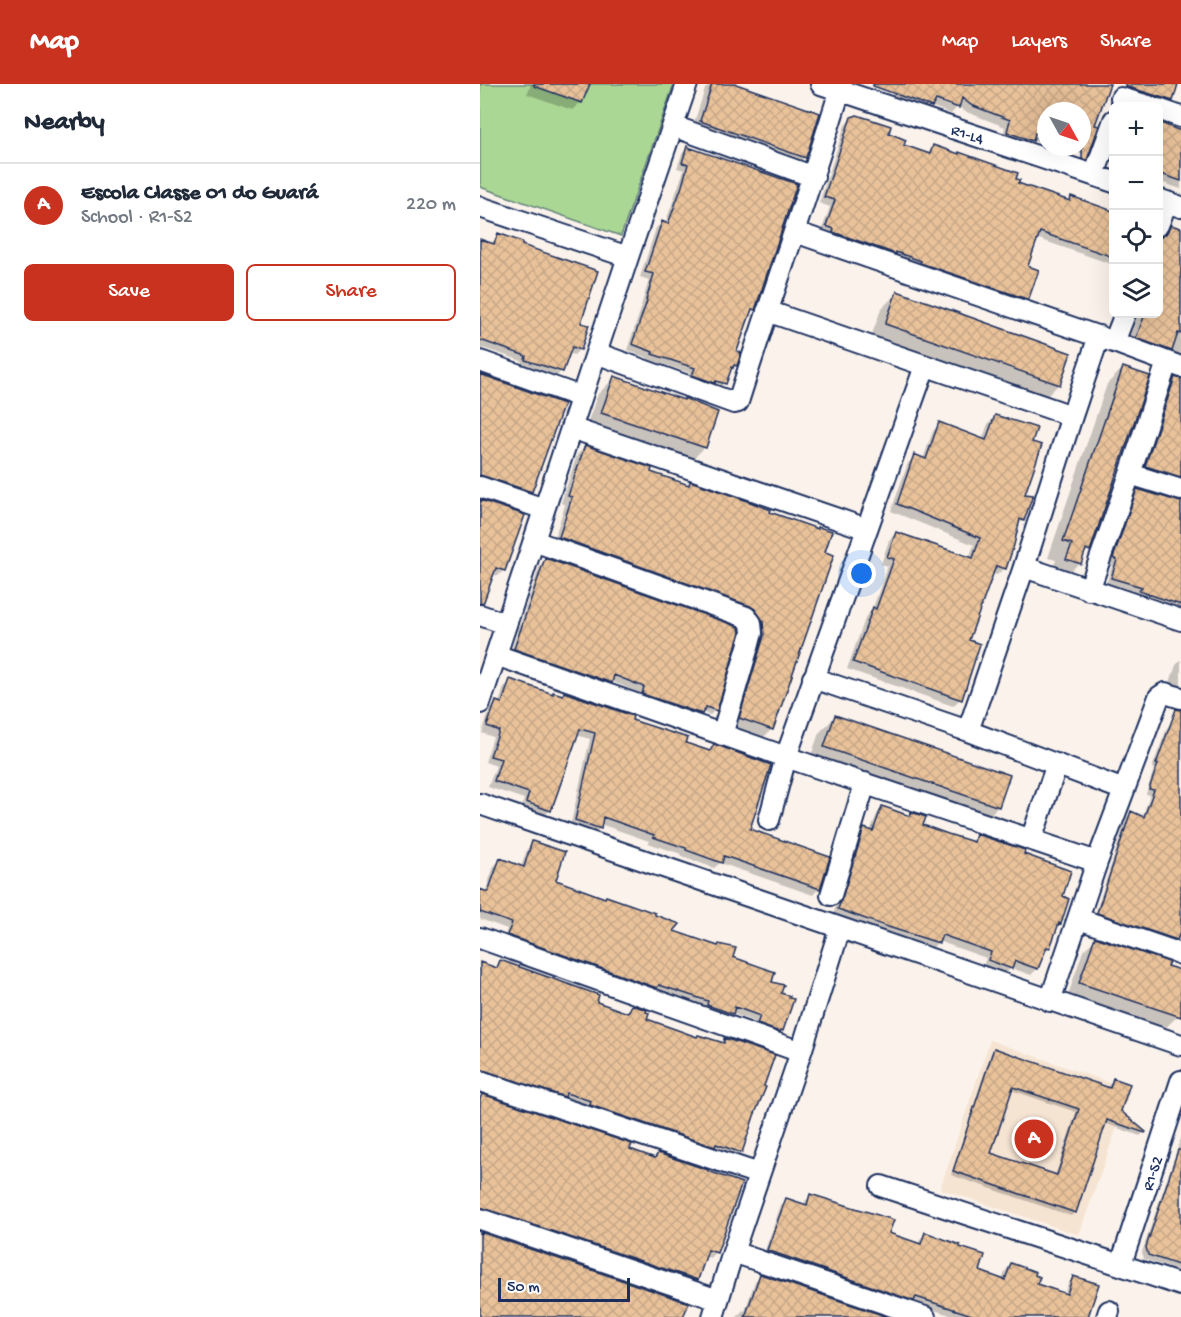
<!DOCTYPE html>
<meta charset="utf-8">
<style>
body{margin:0;font-family:"Gochi Hand",sans-serif;background:#f2f2f3;color:#1f2937}
.controls{position:absolute;right:18px;top:18px;display:grid;overflow:hidden;border-radius:9px;box-shadow:0 6px 24px #0002}
.controls button{width:54px;height:54px;display:grid;place-items:center;padding:0;border:0;border-bottom:2px solid #e0e1e3;background:#fff;color:#1f2937;font:30px sans-serif}
.compass{position:absolute;left:557px;top:18px;width:54px;height:54px;border-radius:50%;background:#fff;box-shadow:0 6px 24px #0002;rotate:130deg}
.scale{position:absolute;left:18px;bottom:15px;width:132px;box-sizing:border-box;padding-left:6px;border:3px solid #1b2f5e;border-top:0;font-size:16px;line-height:21px;white-space:nowrap;color:#1b2f5e;-webkit-text-stroke:4px #fff;paint-order:stroke}
.you{position:absolute;left:382px;top:490px;width:21px;height:21px;margin:-15px;border:4px solid #fff;border-radius:50%;background:#1a73e8;box-shadow:0 0 0 9px #1a73e833}
.badge{display:grid;place-items:center;width:39px;height:39px;border-radius:50%;background:#c8321e;color:#fff;font-size:20px;font-weight:700}
.pin{position:absolute;translate:-50% -50%;border:3px solid #fff;box-shadow:0 2px 6px #0006}
.list{margin:0;padding:0;list-style:none}
h2{display:flex;justify-content:space-between;align-items:center;height:78px;margin:0;padding:0 24px;font-size:26px}
h2 small{font-size:20px;font-weight:400;color:#747a83}
.list li{display:grid;grid-template-columns:39px 1fr auto;gap:18px;align-items:center;box-sizing:border-box;height:84px;padding:0 24px;border-top:2px solid #e0e1e3}
.list b{display:block;font-size:22px;white-space:nowrap}
.list p{margin:0;font-size:20px;white-space:nowrap;color:#747a83}
.list em{font-size:20px;font-style:normal;color:#747a83}
.actions{display:flex;gap:12px;padding:18px 24px}
.actions a{flex:1;padding:14px 0;border:2px solid #c8321e;border-radius:9px;text-align:center;font-size:21px;color:#c8321e}
.actions .main{background:#c8321e;color:#fff}
.icon{flex:none;width:33px;height:33px;fill:none;stroke:currentColor;stroke-width:2;stroke-linecap:round;stroke-linejoin:round}
.map{position:relative;flex:none;width:701px;height:1233px;overflow:hidden}
header{display:flex;align-items:center;gap:36px;box-sizing:border-box;height:84px;padding:0 30px;background:#c8321e;color:#fff}
header strong{font-size:28px}
nav{display:flex;gap:33px;margin-inline-start:auto;font-size:21px}
main{display:flex}
aside{flex:1;background:#fff}
.map>svg:first-child{display:block}
.built{fill:#f6e4d3}
.green{fill:#abd795;stroke:#63837a;stroke-width:1.5}
.shadow{fill:#0003;fill-rule:evenodd}
.building{fill:url(#building-cross-hatch);stroke:#1b2f5e;stroke-width:1.5;fill-rule:evenodd}
.lines{fill:none;stroke-linecap:round;stroke-linejoin:round}
.minor-casing{stroke:#1b2f5e;stroke-width:24}
.minor{stroke:#fff;stroke-width:20}
.labels{text-anchor:middle;stroke-width:6;stroke-linejoin:round;paint-order:stroke}
.street-label{font-size:16px;fill:#1b2f5e;stroke:#fff}
</style>
<header>
<strong>Map</strong>
<nav><a>Map</a><a>Layers</a><a>Share</a></nav>
</header>
<main>
<aside>
<h2>Nearby<small></small></h2>
<ul class="list">
<li><span class="badge">A</span><div><b>Escola Classe 01 do Guará</b><p>School · R1-S2</p></div><em>220 m</em></li>
</ul>
<div class="actions"><a class="main">Save</a><a>Share</a></div>
</aside>
<div class="map">
<svg width="701" height="1233" viewBox="0 0 701 1233">
<defs>
<pattern id="building-cross-hatch" width="8" height="8" patternUnits="userSpaceOnUse" patternTransform="scale(1.5)"><rect width="8" height="8" fill="#e9c29a"/><path d="M0 0l8 8M0 8l8-8" fill="none" stroke="#c7a787"/></pattern>
</defs>
<rect width="100%" height="100%" fill="#fbf3eb"/>
<filter id="ink" filterUnits="userSpaceOnUse"><feTurbulence type="fractalNoise" baseFrequency=".0167" numOctaves="2"/><feDisplacementMap in="SourceGraphic" scale="12" xChannelSelector="R" yChannelSelector="G"/><feConvolveMatrix kernelMatrix="1 2 1 2 8 2 1 2 1" color-interpolation-filters="sRGB"/></filter>
<g filter="url(#ink)">
<path class="built" d="M510 956 650 1006 599 1151 460 1105Z"/>
<path class="green" d="M0 0H194L141 152 0 103Z"/>
<path class="shadow" d="M51 0H99L101 18 92 26 47 10Z
M230 0H251L325 73 314 83 211 48 225 5Z
M403 0H628L603 70 583 63H602V27H566V57L563 56 561 59 552 56 546 63 522 55 525 43 484 27 478 22 471 30 451 22 445 28 410 17 413 8Z
M641 0H696L691 17 685 23 658 14 661 4Z
M372 34 407 50 423 62 447 70 454 63 534 95 537 100 588 118 592 114 634 129V181L556 154 546 183 548 213 541 220 341 148 350 123 339 119 365 41Z
M678 40 701 48V105L678 97Z
M207 64 274 225 269 230 255 268 256 281 250 287 244 299 238 305 207 297 210 289 167 275 168 274 147 266 162 222H161L169 196 160 193 176 144 182 139 185 140 204 86 197 84 202 70Z
M691 142 701 146V271L691 267 686 272 648 258 658 230H678L682 153Z
M18 151 40 161 99 239 100 265 94 271 88 269 81 287 76 293 40 282 42 277 3 264 0 267V157L11 161 13 157Z
M417 209 579 300 562 317 390 256 401 225Z
M643 284 609 466 601 473 599 479 583 495 571 491 576 476 568 474 627 300Z
M0 291 51 407 45 413 0 398Z
M134 294 225 363 208 380 105 345 118 310Z
M695 295 701 297V402L660 388 689 301Z
M515 333 550 359 543 411V436L537 442 524 484 517 491 511 489 487 557 480 615 473 622 367 585 386 532 392 526 408 482 401 480 409 456 416 449 489 474 494 461 411 427 428 379 435 372 443 375 453 347 460 340 502 356 508 340Z
M105 363 169 389 337 446 292 645 284 653 253 642 276 545 72 461 85 421 81 419 97 371Z
M658 407 701 419V527L655 514 657 509 626 500 632 482 628 481 652 413Z
M0 417 43 432 23 487 18 492 12 490 0 520Z
M65 476 235 626 230 631 222 628 216 635 158 615 160 609 131 597 126 603 30 570 60 481Z
M701 576V622L684 616 696 581Z
M31 597 150 637 204 660 228 668 234 662 268 746 339 804 333 811 240 779 234 784 201 772V770L168 759 169 757 120 740 119 745 113 751 90 743 110 655 96 651 70 726 63 733 41 725 44 715 8 703 16 682 5 678 13 653 2 649 10 625 16 619H19L24 603Z
M697 630 701 631V857L696 855 691 860 614 833 647 733 652 728 662 734 670 711 666 710 674 685 672 684 687 644 690 640 693 634Z
M355 633 518 723 501 739 328 680 339 649Z
M403 724 428 733 431 730 441 742 490 759 497 752 542 771 581 813 580 839 576 842 569 863 563 869 557 885 551 891 531 884 525 890 503 882 506 874 458 857 452 865 402 849 353 831 378 751 384 745 390 747 397 730Z
M52 759 74 797 252 874 290 899 300 910 312 916 302 946 296 952 273 946 275 938 251 929 246 935 22 857 27 845 0 835V807L5 809 14 782 20 776 41 783 47 765Z
M615 855 701 888V922L698 932 685 944 588 911 603 867Z
M20 878 115 919 145 929 152 922 165 936 217 955 241 960 245 956 273 1032 261 1068 255 1074 0 992V880L14 885Z
M515 965 628 1005 630 999 633 995 639 1027 664 1048 660 1052 624 1039 595 1128 591 1132 471 1091 511 969ZM531 1006 596 1028 575 1092 509 1070Z
M2 1012 173 1075 178 1071 235 1168 230 1174 224 1172 216 1196 211 1202 0 1130V1014Z
M701 1054V1188L664 1175 662 1168Z
M331 1112 407 1150 438 1161 440 1155 445 1150 498 1188 522 1196 526 1186 531 1181 555 1201 584 1211 588 1199 594 1193 606 1233H476L430 1218 427 1221 283 1172 301 1121 306 1115 324 1122 325 1117Z
M281 1192 401 1233H257L263 1226 265 1227 275 1197Z"/>
<path class="building" d="M54 0H110L102 19 54 2Z
M232 0H256L340 29 326 74 220 37Z
M393 0H630L615 41 619 42 607 76 602 75V27H566V52L555 49 553 57 527 48 530 36 491 21 482 14 479 24 456 16 452 23 393 2Z
M645 0H698L693 17 645 2Z
M377 31 411 42 409 49 426 56 424 61 450 70 453 61 479 70V68L538 89 536 95 540 96 538 99 590 117 591 112 633 127V173L560 148 548 182 559 186 549 214 547 215 440 179 441 177 416 168V170L353 148 354 145 346 142 355 116 344 113 371 33Z
M678 38 701 47V97L678 89Z
M207 62 211 65V64L317 100 275 226 272 225 257 267 261 269 257 282 254 281 253 284 252 283 246 300 236 297 235 299 212 291 215 284 172 270 173 268 152 260 167 217 166 216 174 190 165 188 182 137 188 140 202 102 208 80 202 79Z
M691 141 701 144V250L698 249 692 267 656 254 665 230H678V154L686 150Z
M18 149 42 158V161L118 187 101 239 109 241 101 266 92 263 83 288 45 276 46 272 0 256V155L14 160Z
M417 207 591 269 580 301 405 240Z
M643 283 670 292 610 467 606 465 601 480 586 475 592 460 583 457Z
M0 290 84 320 52 408 0 391Z
M134 292 204 316V314L238 328 226 364 121 329Z
M695 293 701 295V393L665 382Z
M515 331 557 344 552 358 562 361 545 410 553 411 544 437 540 435 534 461 526 485 516 482 489 556 500 560 482 616 373 578 393 523 396 525 414 475 407 473 416 448 493 474 500 454 417 420 434 370 446 375 459 338 506 356Z
M105 361 172 384 171 388 209 401 210 397 262 415 291 426 290 428 338 445V443L352 447 345 468 354 471 293 646 259 634 284 552 283 537 275 525 270 522 79 453 92 413 88 412Z
M657 405 701 418V521L659 507 662 503 631 494 637 476 633 474Z
M0 416 45 431 25 487 16 484 3 520 0 519Z
M65 474 259 543 260 548 237 627 226 623 222 630 162 610 164 603 134 591 132 599 34 565Z
M30 595 73 610V608L83 611 84 608 153 632 152 636 208 654 206 659 230 667 234 660 291 681 270 745 350 773 340 805 244 772 242 779 206 766V764L173 753 174 751 123 733 121 745 95 736 115 649 100 645 71 727 46 718 49 709 14 697 21 675 10 672 19 647 7 642 16 617 22 619Z
M696 625 701 626V846L697 856 617 829 651 727 664 733 674 706 669 705 678 680H676Z
M355 631 530 691 519 723 344 663Z
M402 722 430 732 431 728 446 733 443 741 468 750 494 758 496 750 545 766 544 770 591 787 583 812 589 815 581 840 579 839 570 864 567 863 558 885 535 877 532 885 508 876 511 868 462 851 459 859 408 843 358 825 362 814 384 744 393 747Z
M52 757 85 768 76 796 125 814 126 812 175 829V831L200 840 194 847 238 862 239 860 256 864 253 873 295 888 292 898 304 901 301 909 310 912 309 914 314 915 303 947 301 946 300 948 277 940 280 932 255 923 253 930 227 921 228 917 179 901 177 904 27 851 32 839 0 828V805L8 808 20 774 44 783Z
M615 853 689 878 687 882 701 886V933L599 899Z
M20 876 119 911 117 918 148 929 152 921 167 926 166 928 169 929 167 935 217 953 218 951 244 959V954L295 971 284 1002 286 1003 274 1032 262 1069 236 1060 235 1063 110 1021 111 1017 86 1009 85 1013 0 985V878L17 884Z
M514 964 630 1004 633 994 650 1000 641 1027 666 1048 665 1049 627 1036 596 1129 473 1087ZM533 1003 599 1025 577 1091 511 1069Z
M2 1010 152 1060 150 1065 175 1074 178 1069 228 1086V1087L262 1099 237 1169 228 1166 218 1196 0 1123V1015Z
M698 1066H701V1182L668 1171 666 1163Z
M330 1110 414 1136 409 1149 441 1160 445 1148 480 1161V1163L505 1171 500 1187 525 1196 531 1179 556 1188 555 1191 560 1193 557 1200 587 1210 593 1192 619 1200 608 1233H498L436 1213 434 1217 287 1166 306 1114 327 1121Z
M0 1148 209 1219 203 1233H0Z
M280 1190 408 1233H265Z"/>
<g class="lines">
<g class="minor-casing">
<path id="minor" d="M341 0 634 98
M641 14 669 22
M678 25 701 33
M193 42 334 93
M614 91 634 36
M678 115 701 123
M0 123 148 173
M678 141 687 118
M315 148 634 258 701 283
M287 227 592 332
M634 258 645 230
M116 269 254 319 258 318C291 213 328 111 360 6
M0 277 101 313
M91 344 387 445
M650 390 701 406
M0 403 64 425
M54 457 266 533 271 539 272 549 242 651
M544 483 701 536
M609 506 650 390 687 278
M0 531 26 540
M16 571 306 673 617 778
M333 594 488 647 644 706
M0 619 148 173 207 0
M488 647 544 483 592 332 619 252
M0 720 701 961
M289 736 306 673 445 282
M551 756 577 680
M351 811 385 699
M599 835 701 870
M0 854 321 968
M570 917 617 778 679 613 685 609 701 614
M0 997 279 1090
M401 1102 701 1201
M0 1135 238 1216
M253 1168 445 1233
M641 1180 701 997
M233 1233 253 1168 321 968 360 844
M627 1233 629 1227"/>
</g>
<use href="#minor" class="minor"/>
</g>
</g>
<g class="labels">
<g class="street-label">
<text transform="translate(488 49) rotate(18)" y="6">R1-L4</text>
<text transform="translate(671 1089) rotate(-72)" y="6">R1-S2</text>
</g>
</g>
</svg>
<div class="controls">
<button>+</button>
<button>−</button>
<button><svg class="icon" aria-label="locate" viewBox="0 0 24 24"><circle cx="12" cy="12" r="6"/><path d="M12 2v4M12 18v4M2 12h4M18 12h4"/></svg></button>
<button><svg class="icon" aria-label="layers" viewBox="0 0 24 24"><path d="M12 4l9 5-9 5-9-5zM3 14l9 5 9-5"/></svg></button>
</div>
<svg class="compass" viewBox="-18 -18 36 36"><path d="M0-13l5 13h-10z" fill="#e53935"/><path d="M0 13l5-13h-10z" fill="#747a83"/></svg>
<div class="scale">50 m</div>
<div class="you"></div>
<div class="pin badge" style="left:554px;top:1055px">A</div>
</div>
</main>
